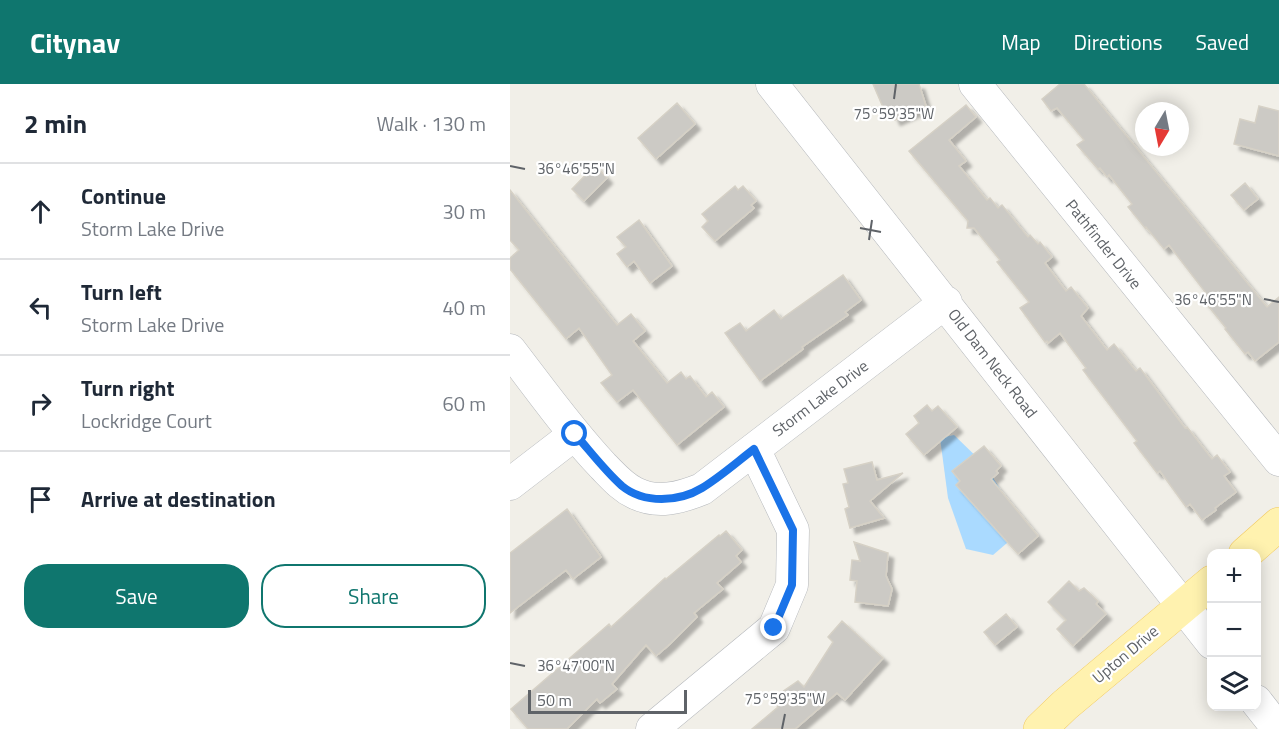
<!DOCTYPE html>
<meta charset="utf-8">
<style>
body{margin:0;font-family:"Titillium Web",sans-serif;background:#f2f2f3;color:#1f2937}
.controls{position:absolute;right:18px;bottom:18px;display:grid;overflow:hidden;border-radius:12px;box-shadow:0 3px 15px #0003}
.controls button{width:54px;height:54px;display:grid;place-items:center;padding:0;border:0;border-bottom:2px solid #e0e1e3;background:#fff;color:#1f2937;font:30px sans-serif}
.compass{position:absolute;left:625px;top:18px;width:54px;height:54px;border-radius:50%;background:#fff;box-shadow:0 3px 15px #0003;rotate:190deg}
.scale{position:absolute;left:18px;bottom:15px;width:159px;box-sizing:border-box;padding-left:6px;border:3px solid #5f6368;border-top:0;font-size:16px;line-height:21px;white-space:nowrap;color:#5f6368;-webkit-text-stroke:4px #fff;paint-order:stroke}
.stop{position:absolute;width:18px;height:18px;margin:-14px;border:4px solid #1a73e8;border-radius:50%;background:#fff}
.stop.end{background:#1a73e8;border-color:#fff;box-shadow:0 2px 6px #0008}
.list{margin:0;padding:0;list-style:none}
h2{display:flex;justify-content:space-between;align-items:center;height:78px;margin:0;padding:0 24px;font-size:26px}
h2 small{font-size:20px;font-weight:400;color:#747a83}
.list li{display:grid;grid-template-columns:39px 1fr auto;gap:18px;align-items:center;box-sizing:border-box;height:96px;padding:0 24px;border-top:2px solid #e0e1e3}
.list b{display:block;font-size:22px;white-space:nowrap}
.list p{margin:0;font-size:20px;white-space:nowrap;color:#747a83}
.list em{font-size:20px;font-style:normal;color:#747a83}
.actions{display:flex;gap:12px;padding:18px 24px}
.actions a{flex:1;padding:14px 0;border:2px solid #0f766e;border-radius:24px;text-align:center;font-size:21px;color:#0f766e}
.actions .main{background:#0f766e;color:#fff}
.icon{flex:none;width:33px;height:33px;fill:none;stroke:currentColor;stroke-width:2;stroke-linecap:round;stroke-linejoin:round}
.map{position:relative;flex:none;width:769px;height:645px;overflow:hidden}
header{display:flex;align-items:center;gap:36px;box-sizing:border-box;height:84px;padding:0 30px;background:#0f766e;color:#fff}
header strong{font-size:28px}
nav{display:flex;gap:33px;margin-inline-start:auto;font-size:21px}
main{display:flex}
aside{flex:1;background:#fff}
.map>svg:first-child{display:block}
.water{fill:#aadaff}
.building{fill:#cccac5;stroke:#d6d1c6;stroke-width:1.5;filter:url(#shadow)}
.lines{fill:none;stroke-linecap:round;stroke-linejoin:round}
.minor-casing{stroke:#b5b8bc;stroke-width:33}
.major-casing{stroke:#f2c960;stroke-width:34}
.minor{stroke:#fff;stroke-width:32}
.major{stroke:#fff2af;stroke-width:33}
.route{stroke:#1a73e8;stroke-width:8}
.ticks{fill:none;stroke:#5f6368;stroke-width:2}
.labels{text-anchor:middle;stroke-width:4.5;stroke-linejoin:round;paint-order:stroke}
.street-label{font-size:16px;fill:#5f6368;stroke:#fff}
.ticks-label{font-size:15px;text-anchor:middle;fill:#5f6368;stroke:#fff;stroke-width:4.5;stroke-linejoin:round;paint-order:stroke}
</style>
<header>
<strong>Citynav</strong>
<nav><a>Map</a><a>Directions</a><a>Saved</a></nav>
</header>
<main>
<aside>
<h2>2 min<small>Walk · 130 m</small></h2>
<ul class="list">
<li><svg class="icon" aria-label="ahead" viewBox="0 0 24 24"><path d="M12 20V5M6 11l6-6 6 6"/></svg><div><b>Continue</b><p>Storm Lake Drive</p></div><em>30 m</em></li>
<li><svg class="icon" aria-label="left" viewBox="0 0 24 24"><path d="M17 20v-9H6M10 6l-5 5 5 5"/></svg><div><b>Turn left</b><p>Storm Lake Drive</p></div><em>40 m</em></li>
<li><svg class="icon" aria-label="right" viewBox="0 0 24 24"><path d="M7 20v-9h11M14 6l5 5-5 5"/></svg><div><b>Turn right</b><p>Lockridge Court</p></div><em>60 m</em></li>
<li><svg class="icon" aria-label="arrive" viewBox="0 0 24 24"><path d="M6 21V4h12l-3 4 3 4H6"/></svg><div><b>Arrive at destination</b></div></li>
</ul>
<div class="actions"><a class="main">Save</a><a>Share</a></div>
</aside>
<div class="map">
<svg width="769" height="645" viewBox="0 0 769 645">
<defs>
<filter id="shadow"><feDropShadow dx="5.5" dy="5.5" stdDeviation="1.5" flood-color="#0004"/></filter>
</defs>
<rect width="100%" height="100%" fill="#f1efe8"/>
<path class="water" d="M444 351 475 381 509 435 504 453 483 471 456 465 438 414 430 354Z"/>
<path class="building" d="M363 0H409L416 22 385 36 380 25 375 28Z
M550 0H574L757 223 769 213V258L745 277 738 268 735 270 715 245 716 244 691 213 696 209 659 161 654 165 636 143 635 144 618 123 622 120 599 91 597 93 590 84 588 85 567 61 574 56 547 24 541 27 532 15Z
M167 19 185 40 146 75 128 54Z
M456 21 466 33 439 56 456 77 449 82 477 116 480 114 488 124 492 121 518 153 520 151 528 160 530 158 542 173 535 179 556 207 561 203 578 224 571 232 597 266 604 260 626 287 630 284 675 344 677 343 702 375 707 371 720 388 714 392 726 408 705 424 706 426 692 436 680 420 676 423 650 387 647 389 624 359 627 357 573 286 576 284 550 249 538 259 537 257 535 258 510 224 519 218 487 178 490 176 464 144H457L458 137 399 67Z
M749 22 769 27V72L724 60 730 35 745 39Z
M85 81 97 94 74 117 62 105Z
M735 99 748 115 734 126 721 111Z
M225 102 228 106 233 102 246 117 241 121 244 124 205 157 192 143 198 137 192 130Z
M0 106 107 241 121 230 135 247 123 257 157 299 171 288 176 295 180 292 196 313 202 308 214 323 167 361 123 306 107 318 91 299 102 291 69 244 56 255 0 185V174L9 166 0 156Z
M129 136 162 182 140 199 124 177 117 183 107 170 116 163 107 153Z
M333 191 351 216 335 228 338 231 292 263 293 265 250 297 215 249 230 239 236 247 264 226 271 235Z
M417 321 422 327 428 322 447 343 414 371 396 350 409 339 404 332Z
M474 362 491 382 486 387 488 389 481 395 528 452 508 470 446 401 450 397 442 387Z
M362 378 367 396 393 389 360 417 374 434 340 444 335 425 339 423 333 400 338 399 334 385Z
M57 425 91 473 63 495 56 486 0 529V469Z
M216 447 232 466 226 472 231 478 207 499 213 505 184 529 187 533 160 560 146 572 136 561 102 600 107 605 90 619 87 615 57 645H18L1 625 99 540 101 543 155 494 156 495 209 451 210 452Z
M344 458 378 469 376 492 382 505 378 522 345 518 347 497 340 496 342 476 350 477Z
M559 497 569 507 574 504 588 517 586 520 596 530 563 562 547 545 556 536 538 518Z
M496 530 507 543 485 561 474 548Z
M332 537 373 574 335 616 327 609 285 645H242L268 623 264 617 273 610 272 608 288 597 294 603 323 558 318 553Z"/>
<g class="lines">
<g class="minor-casing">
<path id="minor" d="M262 0 702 559
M465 0 769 376
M0 266C30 305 59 346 93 382 103 392 112 403 125 409 147 420 170 414 192 405L436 218
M0 400 65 350
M746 617 768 645
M142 645 264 544 282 501 283 446 244 365"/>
</g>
<g class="major-casing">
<path id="major" d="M735 470 769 440
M530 645 555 621 702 498"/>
</g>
<use href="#minor" class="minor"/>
<use href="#major" class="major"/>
</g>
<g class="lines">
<path class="route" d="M65 350C80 367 95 387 112 402 134 420 169 418 192 404 210 393 227 378 244 365L283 446 282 501 264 544"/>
</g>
<path class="ticks" d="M384 15 386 0M0 82 15 85M350 144 371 148M359 156 362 136M754 215 769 218M0 579 15 582M272 645 275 630"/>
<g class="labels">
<g class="street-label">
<text transform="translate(594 160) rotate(51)" y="6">Pathfinder Drive</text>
<text transform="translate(483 279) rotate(52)" y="6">Old Dam Neck Road</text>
<text transform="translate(310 314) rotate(-37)" y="6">Storm Lake Drive</text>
<text transform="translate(615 570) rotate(-40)" y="6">Upton Drive</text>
</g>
</g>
<g class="ticks-label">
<text x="384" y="35">75°59'35"W</text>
<text x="66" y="90">36°46'55"N</text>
<text x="703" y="221">36°46'55"N</text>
<text x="66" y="587">36°47'00"N</text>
<text x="275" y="620">75°59'35"W</text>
</g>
</svg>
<div class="controls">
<button>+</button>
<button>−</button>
<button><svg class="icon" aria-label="layers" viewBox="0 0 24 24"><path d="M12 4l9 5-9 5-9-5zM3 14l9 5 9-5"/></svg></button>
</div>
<svg class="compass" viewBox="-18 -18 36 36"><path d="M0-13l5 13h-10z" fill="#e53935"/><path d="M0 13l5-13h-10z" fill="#747a83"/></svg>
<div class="scale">50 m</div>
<div class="stop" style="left:65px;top:350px"></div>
<div class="stop end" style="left:264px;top:544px"></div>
</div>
</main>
